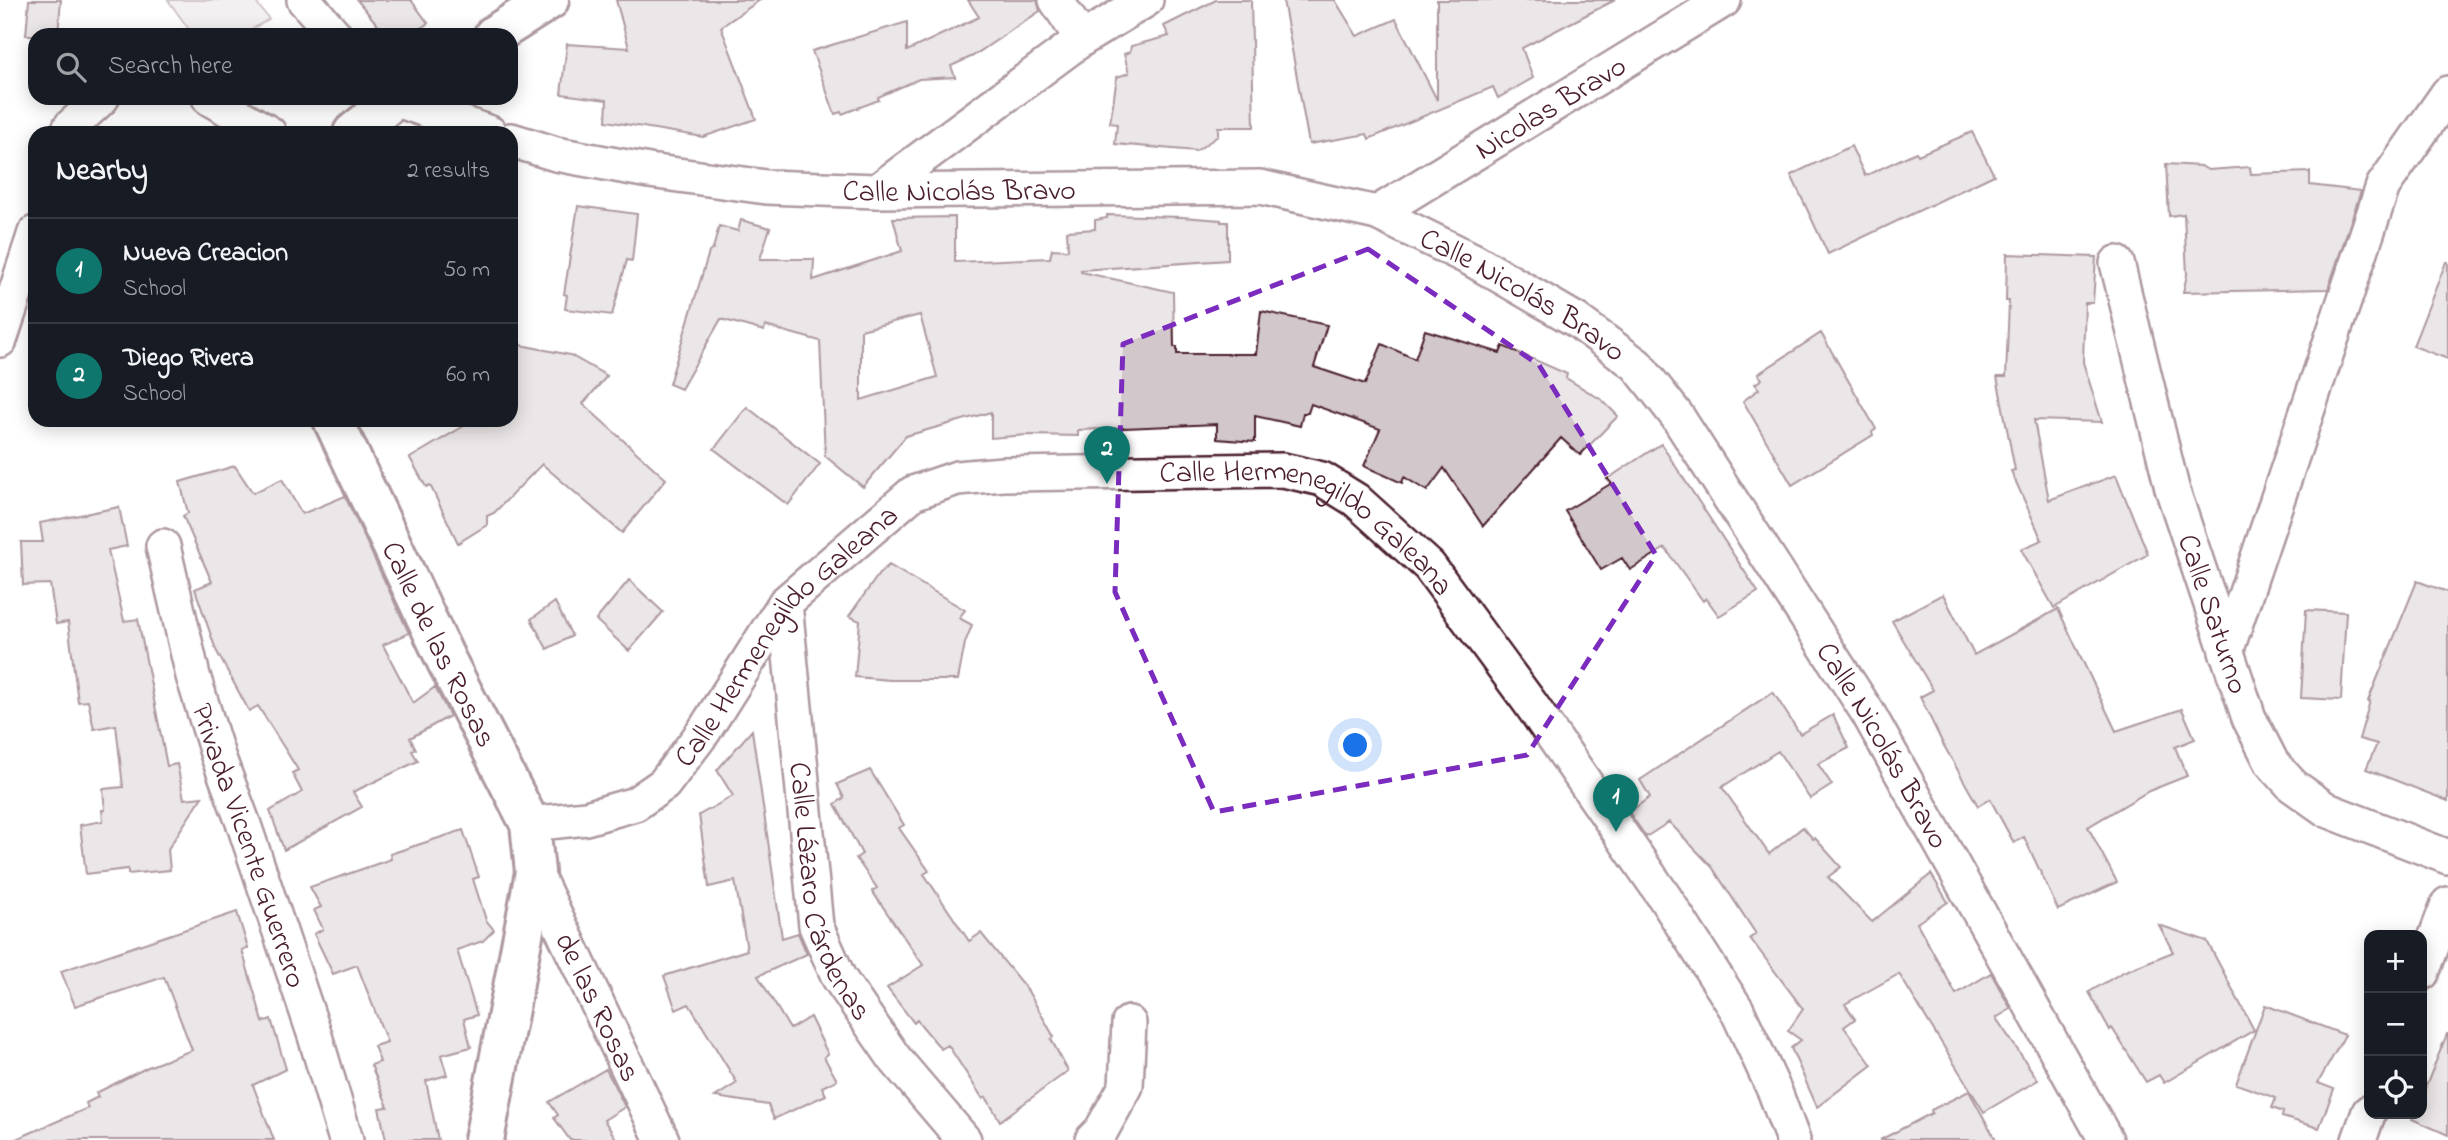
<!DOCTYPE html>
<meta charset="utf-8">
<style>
body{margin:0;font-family:"Indie Flower",sans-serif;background:#242831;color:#f1f3f6}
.controls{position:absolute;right:21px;bottom:21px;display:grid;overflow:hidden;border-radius:14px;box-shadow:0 4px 18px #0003}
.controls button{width:63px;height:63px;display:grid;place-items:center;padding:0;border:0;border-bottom:2px solid #363941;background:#171b24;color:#f1f3f6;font:35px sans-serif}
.you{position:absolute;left:1356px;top:746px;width:24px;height:24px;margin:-18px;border:5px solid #fff;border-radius:50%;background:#1a73e8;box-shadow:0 0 0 10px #1a73e833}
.badge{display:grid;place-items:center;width:46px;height:46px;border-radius:50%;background:#0f766e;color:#fff;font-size:23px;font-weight:700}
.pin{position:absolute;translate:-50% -58px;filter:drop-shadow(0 2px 4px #0008)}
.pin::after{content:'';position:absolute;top:37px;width:24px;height:21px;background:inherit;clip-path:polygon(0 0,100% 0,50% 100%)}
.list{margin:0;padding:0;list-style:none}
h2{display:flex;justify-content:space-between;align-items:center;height:91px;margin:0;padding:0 28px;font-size:30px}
h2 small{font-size:23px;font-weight:400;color:#9ea1a6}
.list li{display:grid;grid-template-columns:46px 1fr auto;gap:21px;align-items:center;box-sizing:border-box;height:105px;padding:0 28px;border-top:2px solid #363941}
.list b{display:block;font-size:26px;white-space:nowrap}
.list p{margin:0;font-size:23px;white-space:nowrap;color:#9ea1a6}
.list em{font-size:23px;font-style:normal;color:#9ea1a6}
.icon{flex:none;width:38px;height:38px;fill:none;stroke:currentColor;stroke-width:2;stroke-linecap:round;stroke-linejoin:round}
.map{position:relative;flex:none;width:2448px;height:1140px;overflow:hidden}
.search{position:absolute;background:#171b24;box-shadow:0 4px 18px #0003;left:28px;top:28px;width:490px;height:77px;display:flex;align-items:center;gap:18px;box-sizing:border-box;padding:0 24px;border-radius:21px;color:#9ea1a6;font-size:26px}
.panel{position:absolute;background:#171b24;box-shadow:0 4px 18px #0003;left:28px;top:126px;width:490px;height:301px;border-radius:21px}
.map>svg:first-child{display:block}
.green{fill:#e5dee0;stroke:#987e86;stroke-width:2}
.building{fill:#d2c7cb;stroke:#4a1f2b;stroke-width:2;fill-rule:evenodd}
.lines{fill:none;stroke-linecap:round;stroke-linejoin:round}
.minor-casing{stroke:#4a1f2b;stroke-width:38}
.tertiary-casing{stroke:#4a1f2b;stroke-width:44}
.minor{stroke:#fff;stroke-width:33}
.tertiary{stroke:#fff;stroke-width:38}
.marked{fill:none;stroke:#7b2cbf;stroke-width:5;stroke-dasharray:14 9;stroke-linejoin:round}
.labels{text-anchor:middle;stroke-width:5;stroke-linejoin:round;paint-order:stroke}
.street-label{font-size:30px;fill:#4a1f2b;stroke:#fff}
</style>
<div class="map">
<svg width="2448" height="1140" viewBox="0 0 2448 1140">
<rect width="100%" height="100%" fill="#fff"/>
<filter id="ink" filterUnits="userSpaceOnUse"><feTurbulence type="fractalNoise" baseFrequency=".0143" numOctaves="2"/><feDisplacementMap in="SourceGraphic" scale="14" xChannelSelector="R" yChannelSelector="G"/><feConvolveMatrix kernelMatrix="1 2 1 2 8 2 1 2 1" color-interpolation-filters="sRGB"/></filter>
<g filter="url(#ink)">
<path class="green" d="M168 0H254L269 19 242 35H193Z"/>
<path class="building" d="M29 0H61L58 35H26Z
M357 0H411L428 23 411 35H386Z
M616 0H760L721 27 756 119 703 137 606 121 607 100 561 94 567 44 629 48Z
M968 0H1037L1040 11 973 56 951 66 955 77 919 79 878 97 879 100 842 114 841 112 835 114 812 51 907 22V51L979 17Z
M1216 0H1251L1254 127H1218V136L1196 151 1115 144 1117 124 1110 123 1117 77 1129 73 1124 54 1130 52 1131 46 1169 36 1164 26Z
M1283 0H1335L1357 36 1396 19 1437 100V0H1615L1522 48 1533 78 1498 98 1493 87 1369 139 1367 134 1309 144Z
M1972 132 1994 175 1828 254 1791 175 1851 146 1865 176 1916 152 1918 155Z
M2166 164 2201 166 2208 170 2250 167 2251 174 2310 172V185L2361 191 2328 289 2183 292 2187 275 2184 214 2169 216Z
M578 206 637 214 632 261 627 260 612 315 565 309 567 295 564 294Z
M1107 215 1182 217 1221 220V222H1228V260L1081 270V272L1173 292 1174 347H1177V354H1256L1261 311 1327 325 1314 367 1365 384 1382 344 1415 359 1425 330 1500 353 1503 346 1567 374 1566 378 1602 400 1618 416 1580 455 1561 438 1483 526 1444 468 1427 491 1404 477 1402 483 1364 466 1380 429 1311 404 1308 413H1303L1300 426 1255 416V442L1217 439V424L1078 430V436L1027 435 991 438V412L906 436 863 487 825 456 820 341 765 326 764 331 721 319 681 389 669 384 709 252 713 249 719 226 738 231 741 220 770 228 760 259H814L813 280 902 251 893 218 955 217V262L1050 258 1052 249 1068 250 1067 231 1095 229V220L1107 218ZM920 315 937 377 861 400V330Z
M2007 254 2096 257 2093 303H2085L2083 362 2102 422 2034 420 2049 500 2116 475 2148 554 2054 608 2021 549 2042 540 2011 471 2015 470 1997 377H2006L2009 301H2006Z
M2446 262H2448V359L2413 346Z
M1821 333 1876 429 1872 432 1873 435 1792 485 1743 401 1759 389 1755 384 1762 379 1758 374Z
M511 343 570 355 607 376 583 404 666 479 622 533 542 464 494 513 487 516V525L458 543 430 485 426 487 410 458 474 420H511Z
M747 407 820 464 788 505 714 449Z
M1661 444 1758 592 1719 616 1706 598 1703 601 1665 548 1630 570 1622 558 1601 570 1565 511 1612 483 1607 479Z
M235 466 253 493 282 479 302 514 345 496 409 633 383 645 413 703 435 687 450 716 410 738 416 749 412 751 418 761 353 792 362 807 284 850 270 811 302 792 292 773 298 770 258 706 249 711 216 650 195 589 212 582 183 516 188 513 180 482Z
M119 507 127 546 108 550 124 621 138 619 167 766 177 764 184 799 202 797 168 849 170 870 128 874V869L86 874 80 825 103 821 102 810H105L103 789 123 787 116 725 94 729 88 701 78 702 68 622 56 624 50 584 23 585 21 542H43L40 523Z
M889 565 965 610 959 618 972 625 965 643 958 680H890L855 677 860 621 849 616 879 574Z
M629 580 663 612 629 651 596 620Z
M2417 581 2448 592V801L2366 769 2377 744 2359 739 2370 701H2368Z
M1943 594 1974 655 2058 609 2116 731 2182 709 2195 739 2175 747 2187 776 2149 791 2088 827 2117 882 2058 910 2024 837 2014 843 1990 799 1978 806 1943 744 1920 697 1933 690 1892 621Z
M555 602 572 636 547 649 531 619Z
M2306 610 2346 612 2341 700 2301 698Z
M1773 692 1800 734 1833 715 1849 748 1818 764 1832 785 1810 799 1778 751 1722 787 1769 854 1803 827 1813 839 1815 838 1841 867 1828 877 1872 922 1931 874 1948 902 1917 923 1956 994 1991 973 2011 1009 1996 1018 2038 1080 1984 1112 1899 974 1845 1004 1855 1019 1844 1027 1872 1065 1817 1107 1791 1048 1801 1040 1788 1031 1803 1009 1750 938 1756 934 1712 867 1669 822 1646 837 1629 812 1650 797 1640 780Z
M752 730 782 938 798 933 807 954 758 976 790 1029 810 1017 828 1054 824 1057 837 1080 822 1087 826 1095 774 1119 768 1105 715 1097 737 1083 689 1004 676 1010 664 976 747 950 735 881 709 887 699 815 733 796 717 770Z
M870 770 904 825 899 828 929 871 924 874 969 941 981 933 1028 991 1054 1037 1051 1039 1068 1071 1000 1121 986 1097 983 1099 948 1045 941 1049 917 1020 914 1023 887 988 923 965 872 891 877 888 856 858 862 854 835 804 844 798 837 784Z
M463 830 479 877 473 879 486 920 494 930 483 941 457 950 477 1015 464 1019 471 1047 441 1055 447 1075 426 1081 438 1140H386L379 1108 388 1107 371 1065 380 1062 374 1046 387 1042 357 965 333 974 314 934 323 929 314 910 321 907 310 887 391 859 390 854Z
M237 912 248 948 242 950 263 1022 271 1019 286 1069 253 1085 274 1140H14L88 1108 86 1103 98 1097 96 1093 148 1067 192 1050 164 977 75 1006 61 971Z
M2159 925 2207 941 2254 1030 2164 1083 2159 1075 2146 1082 2112 1028 2110 1030 2089 992 2123 972 2173 952Z
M2265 1005 2345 1035 2318 1083 2334 1089 2319 1128 2282 1117 2283 1112 2272 1108 2276 1098 2236 1084Z
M2447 1034H2448V1135L2412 1119 2415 1114H2422V1096Z
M606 1069 625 1107 604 1120 617 1140H570L554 1118 558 1115 549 1102Z
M1969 1091 1996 1140H1880L1932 1113 1931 1110Z"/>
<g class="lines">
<g class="minor-casing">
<g id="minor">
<path d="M304 0 335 35"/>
<path d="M1056 0 1082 39"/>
<path d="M209 98 269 133"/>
<path d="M392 98 490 133"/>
<path d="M68 133 70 127 102 98"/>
<path id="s1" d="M511 140 556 154 649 171 766 187 877 191 1260 187 1377 213 1473 260 1576 320 1637 365 1677 416 1868 713 2106 1140"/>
<path d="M877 191 1082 39 1146 0"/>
<path id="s2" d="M1377 213 1724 0"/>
<path id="s3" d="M2117 263 2172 488 2249 718 2272 763 2293 786 2327 810 2448 857"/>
<path d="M0 340 35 233"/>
<path id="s4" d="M163 546 193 676 218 756 244 825 315 1036 346 1140"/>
<path id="s5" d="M785 603 816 926 839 978 895 1059 964 1140"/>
<path d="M2226 652 2383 186 2448 93"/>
<path id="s6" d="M530 824 586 818 635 804 664 784 704 731 785 603 913 493 957 478 1003 474 1283 470 1322 479 1356 500 1429 566 1530 703 1665 898 1737 1010 1775 1092 1793 1140"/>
<path id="s7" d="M535 872 662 1140"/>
<path d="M2422 973 2448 904"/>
<path d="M1092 1140 1101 1131 1126 1086 1129 1023"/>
<path d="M2359 1140 2369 1112"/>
</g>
</g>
<g class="tertiary-casing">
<g id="tertiary">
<path d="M494 35 549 0"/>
<path d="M353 133 396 98"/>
<path id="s8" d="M333 420 447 662 530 824 535 872 484 1140"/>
</g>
</g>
<use href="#minor" class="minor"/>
<use href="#tertiary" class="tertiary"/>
</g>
</g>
<path d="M0 0H2448V1140H0ZM1368 249 1539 365 1656 555 1527 755 1214 812 1115 592 1123 344Z" fill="#fff" fill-opacity=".55" fill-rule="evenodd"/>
<path class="marked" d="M1368 249 1539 365 1656 555 1527 755 1214 812 1115 592 1123 344Z"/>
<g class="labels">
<g class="street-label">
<text dy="10" stroke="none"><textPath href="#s2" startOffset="203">Nicolas Bravo</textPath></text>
<text dy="10" stroke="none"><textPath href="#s1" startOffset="453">Calle Nicolás Bravo</textPath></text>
<text dy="10" stroke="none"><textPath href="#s1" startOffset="1041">Calle Nicolás Bravo</textPath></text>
<text dy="10" stroke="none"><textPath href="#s6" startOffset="945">Calle Hermenegildo Galeana</textPath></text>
<text dy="10" stroke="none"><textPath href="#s3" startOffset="364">Calle Saturno</textPath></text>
<text dy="10" stroke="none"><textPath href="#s6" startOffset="336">Calle Hermenegildo Galeana</textPath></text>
<text dy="10" stroke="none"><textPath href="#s8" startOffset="248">Calle de las Rosas</textPath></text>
<text dy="10" stroke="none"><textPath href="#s1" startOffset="1629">Calle Nicolás Bravo</textPath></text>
<text dy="10" stroke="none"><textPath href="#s4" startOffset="312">Privada Vicente Guerrero</textPath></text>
<text dy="10" stroke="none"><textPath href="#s5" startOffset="294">Calle Lázaro Cárdenas</textPath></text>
<text dy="10" stroke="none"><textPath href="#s7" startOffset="149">de las Rosas</textPath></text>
</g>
</g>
</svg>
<div class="controls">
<button>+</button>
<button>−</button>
<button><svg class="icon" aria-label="locate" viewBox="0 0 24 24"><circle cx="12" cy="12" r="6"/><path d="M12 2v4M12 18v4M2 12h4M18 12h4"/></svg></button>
</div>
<div class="you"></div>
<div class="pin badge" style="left:1616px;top:832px">1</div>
<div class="pin badge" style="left:1107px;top:484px">2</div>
<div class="search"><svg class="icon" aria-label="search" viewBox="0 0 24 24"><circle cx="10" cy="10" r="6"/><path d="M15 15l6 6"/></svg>Search here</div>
<section class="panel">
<h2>Nearby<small>2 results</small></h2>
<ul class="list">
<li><span class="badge">1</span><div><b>Nueva Creacion</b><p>School</p></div><em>50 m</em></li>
<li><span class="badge">2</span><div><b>Diego Rivera</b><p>School</p></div><em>60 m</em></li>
</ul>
</section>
</div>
